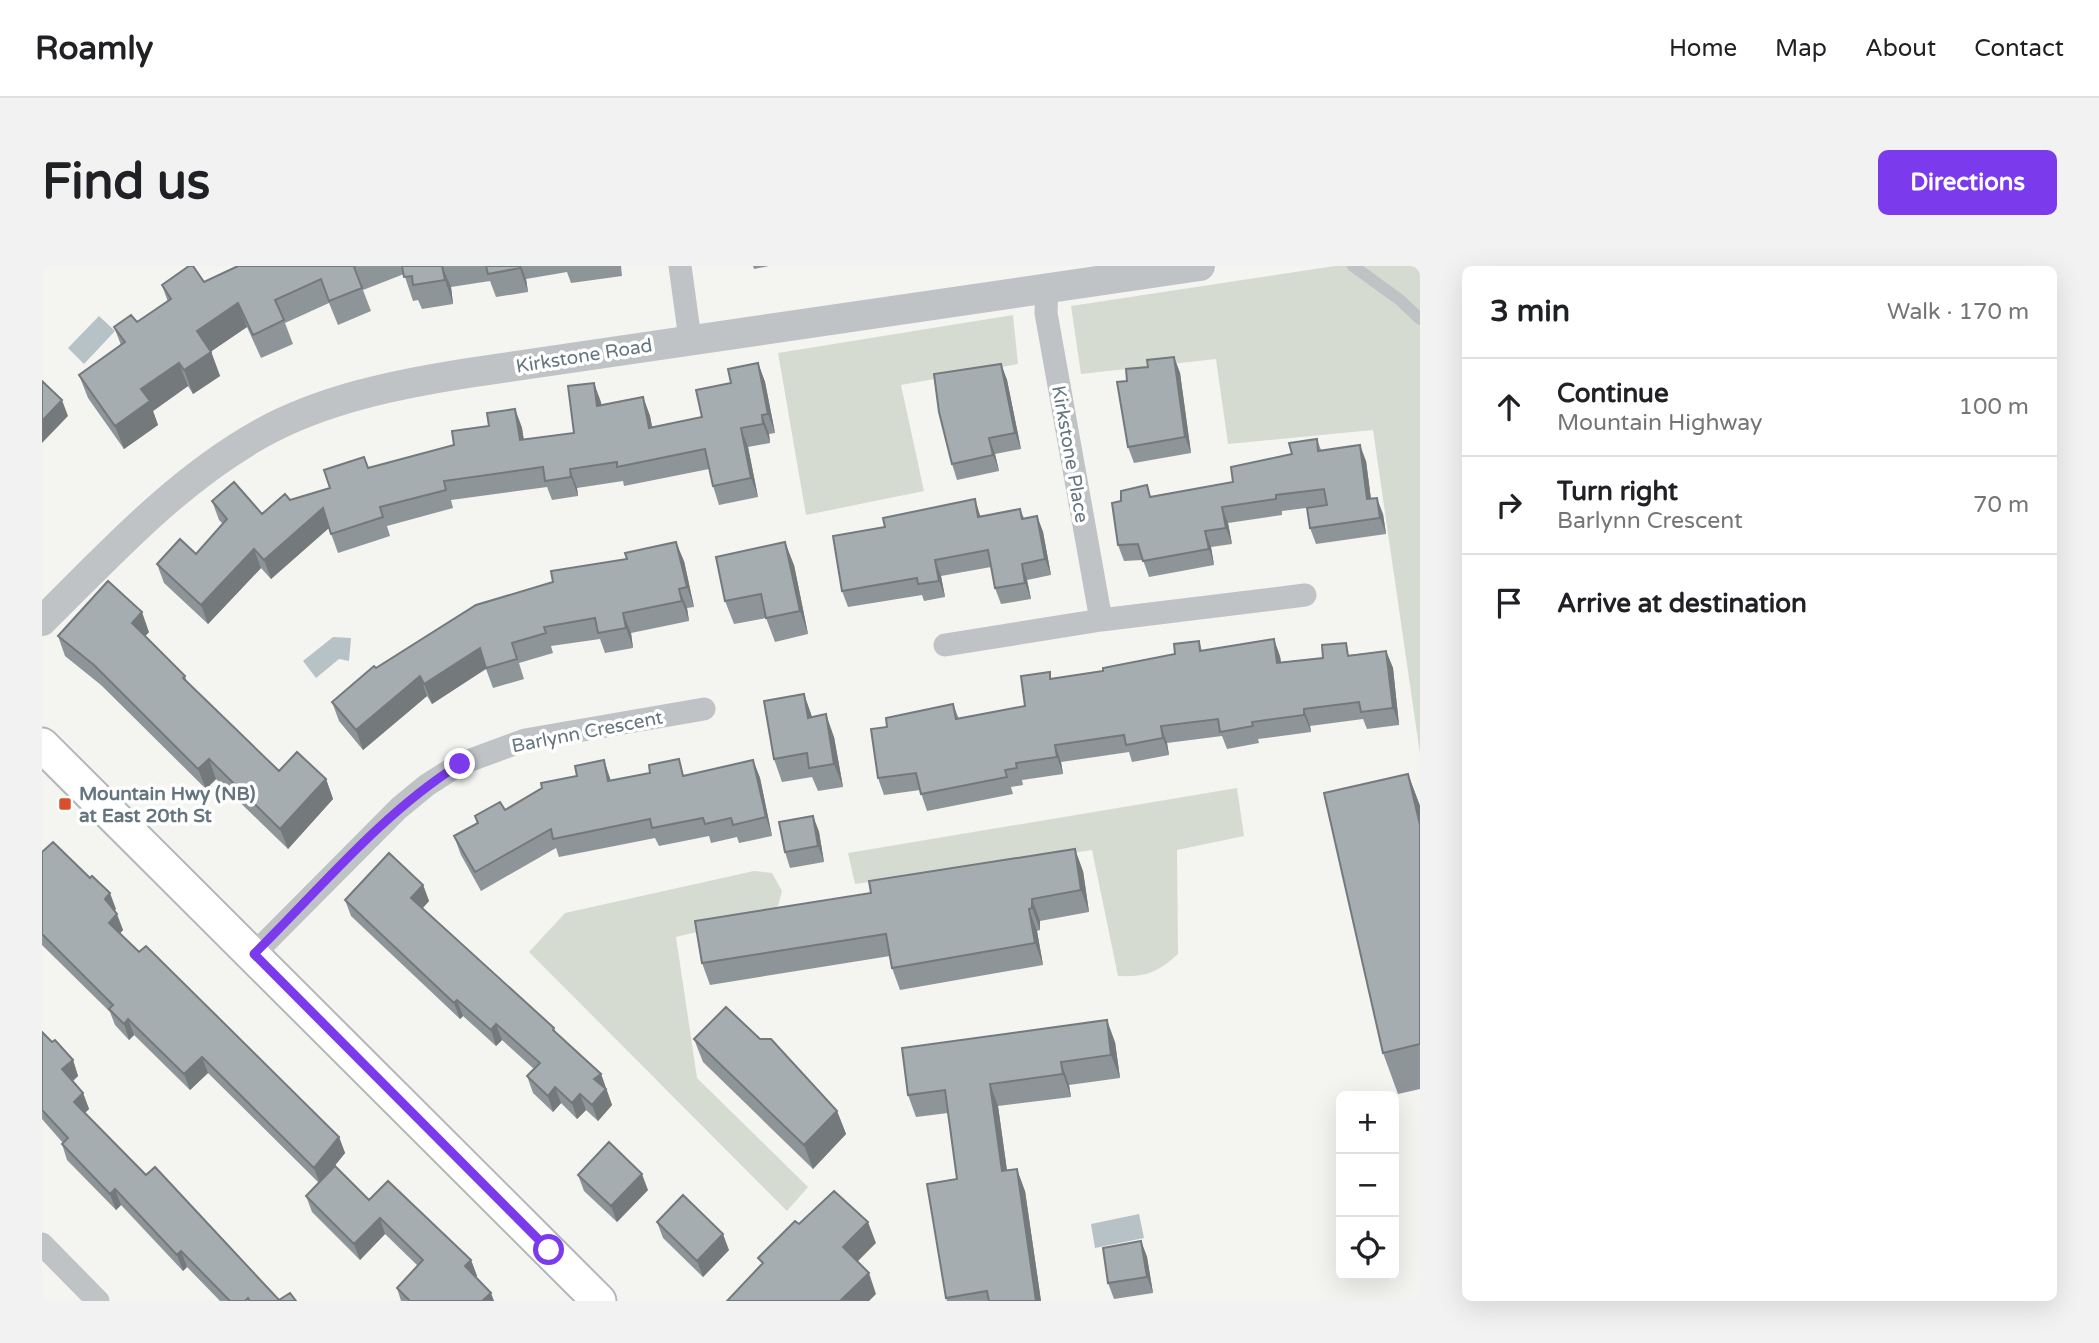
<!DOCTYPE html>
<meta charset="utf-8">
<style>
body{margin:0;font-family:"Varela Round",sans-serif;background:#f2f2f2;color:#202124}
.controls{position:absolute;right:21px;bottom:21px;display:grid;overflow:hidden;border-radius:10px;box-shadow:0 7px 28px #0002}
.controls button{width:63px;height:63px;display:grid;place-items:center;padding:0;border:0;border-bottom:2px solid #e0e0e0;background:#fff;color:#202124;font:35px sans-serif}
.stop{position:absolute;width:21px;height:21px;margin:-16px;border:5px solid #7c3aed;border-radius:50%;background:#fff}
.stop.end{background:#7c3aed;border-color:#fff;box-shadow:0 2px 7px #0008}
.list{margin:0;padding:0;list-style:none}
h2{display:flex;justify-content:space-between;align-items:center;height:91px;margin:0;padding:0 28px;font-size:30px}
h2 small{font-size:23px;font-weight:400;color:#757577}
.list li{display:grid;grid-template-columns:46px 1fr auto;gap:21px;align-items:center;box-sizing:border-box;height:98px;padding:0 28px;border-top:2px solid #e0e0e0}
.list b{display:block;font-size:26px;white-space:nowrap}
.list p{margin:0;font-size:23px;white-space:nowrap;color:#757577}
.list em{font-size:23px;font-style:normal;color:#757577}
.icon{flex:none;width:38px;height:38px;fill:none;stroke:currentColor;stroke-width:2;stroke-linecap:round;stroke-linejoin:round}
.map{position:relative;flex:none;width:1378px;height:1035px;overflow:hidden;border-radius:10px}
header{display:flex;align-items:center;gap:42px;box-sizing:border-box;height:98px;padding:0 35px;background:#fff;border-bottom:2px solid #e0e0e0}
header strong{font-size:33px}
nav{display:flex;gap:38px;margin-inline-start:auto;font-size:24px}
.intro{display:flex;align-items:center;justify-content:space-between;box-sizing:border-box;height:168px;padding:0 42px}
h1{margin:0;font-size:49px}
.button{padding:18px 32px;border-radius:10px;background:#7c3aed;color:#fff;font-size:24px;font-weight:700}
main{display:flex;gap:42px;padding:0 42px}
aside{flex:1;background:#fff;border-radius:10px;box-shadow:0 7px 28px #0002}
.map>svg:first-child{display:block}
.green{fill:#d6dbd2}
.water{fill:#b6c2c6}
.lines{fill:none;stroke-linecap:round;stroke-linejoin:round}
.secondary-casing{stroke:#b2b7ba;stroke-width:37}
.service{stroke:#bfc3c6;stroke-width:12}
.minor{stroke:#bfc3c6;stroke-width:23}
.tertiary{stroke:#bfc3c6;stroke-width:30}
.secondary{stroke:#fff;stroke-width:33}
.wall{fill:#8e9598}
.shaded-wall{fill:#74797c}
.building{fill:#a5adb1;stroke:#74797c;stroke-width:2}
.route{stroke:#7c3aed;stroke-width:9}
.poi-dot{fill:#d94e2c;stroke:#fff;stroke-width:2.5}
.labels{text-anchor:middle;stroke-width:7;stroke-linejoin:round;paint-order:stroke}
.street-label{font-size:19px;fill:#657580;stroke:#fff}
.poi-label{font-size:19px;font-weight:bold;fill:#657580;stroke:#fff;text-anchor:start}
</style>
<header>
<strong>Roamly</strong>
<nav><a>Home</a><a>Map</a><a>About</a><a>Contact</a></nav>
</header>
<div class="intro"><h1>Find us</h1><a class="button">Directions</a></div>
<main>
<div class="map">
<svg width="1378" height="1035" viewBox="0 0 1378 1035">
<rect width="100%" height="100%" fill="#f4f4f1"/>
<path class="green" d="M1293 0H1378V488L1331 164 1186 178 1174 93 1039 108 1029 40Z
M971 49 976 98 859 119 882 225 764 249 736 87Z
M1195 522 1202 570 1135 584 1136 688C1115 707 1104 711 1076 710L1050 584 813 618 806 587Z
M712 605 730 607 740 625 736 640 717 651 634 671 655 812 766 921 745 945 487 686 523 647Z"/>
<path class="water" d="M57 50 73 65 42 98 26 82Z
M291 371 309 372 307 395 297 393 274 412 261 395Z
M1097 948 1102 972 1053 982 1049 958Z"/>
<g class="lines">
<g class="secondary-casing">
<path id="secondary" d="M0 479 557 1035"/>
</g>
<path class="service" d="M1311 0 1358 34 1378 53"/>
<path class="minor" d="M638 0 648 73
M1005 22 1004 47 1059 354
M903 379 1059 354 1263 329
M212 688 357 542 385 519 418 498 483 474 662 443
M0 978 56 1035"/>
<path class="tertiary" d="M0 355C68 288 134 215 218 168 280 133 356 118 426 107L1158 0"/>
<use href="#secondary" class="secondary"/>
</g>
<path class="wall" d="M196 0H579L580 10 529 17 525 6 484 13 486 26 454 31 448 15 409 21 411 38 380 43 376 34 371 35 362 8 321 24 329 45 296 59 287 37 243 57 251 78 219 92 205 61 169 85 178 110 151 128 146 120 111 145 116 159 82 183 46 132 37 109 79 79 72 61 95 56 126 36 120 19 162 16Z
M711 0H727L712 3Z
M1132 91 1138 107 1149 187 1092 197 1086 181 1085 115 1106 101Z
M716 97 723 116 733 167 727 168 728 177 706 181 716 231 677 239 671 220 667 203 582 220 581 215 535 222 536 230 510 234 505 221 409 234 411 242 345 260 348 270 296 287 287 262 229 313 219 302 166 358 122 317 115 298 154 288 181 258 177 254 170 235 220 248 248 234 288 222 326 202 412 179 447 160 473 143 480 162 482 174 532 167 559 136V139L601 131 608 150 610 161 660 151 689 117Z
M959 98 965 114 979 183 953 188 957 205 915 214 910 198Z
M1275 173 1279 184 1324 195 1329 233 1341 248 1344 268 1274 278 1268 262 1272 241 1240 245V249L1186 257 1190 278 1169 281 1172 299 1107 311 1101 294 1082 295 1076 279 1109 231 1191 216 1250 188Z
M978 243 982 252 995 250 1001 266 1009 309 985 314 989 333 959 338 953 322 949 301 899 310 903 331 882 335 880 329 806 341 800 325 939 250Z
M642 295 652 341 645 342 647 355 589 367 591 382 563 387 558 373 509 380 511 387 477 397 482 413 451 422 444 403 390 438 385 430 321 484 297 455 290 436 334 402Z
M752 299 766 368 733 376 724 352 692 358 683 335Z
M107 366 103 370 143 410 145 416 237 505 284 513 291 533 246 583 174 513 164 523 59 419 23 390 16 370Z
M1157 375 1160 385 1238 390 1239 396 1344 385 1351 402 1357 459 1325 463 1321 453 1268 460 1269 466 1216 473 1217 477 1185 483 1180 470 1125 477 1127 489 1090 496 1087 486 1019 496 1021 508 980 514 981 519 969 521 971 528 885 545 878 524 842 529 836 512 845 461 911 438 917 453 983 440 1010 413 1061 405 1133 388Z
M762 428 770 451 792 471 801 521 776 525 770 511 740 516 732 493Z
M711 494 718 512 730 570 697 577 695 571 669 577 667 570 617 580 613 572 517 591 514 582 439 625 419 589 412 570 435 557 433 550 463 544 569 515 643 509Z
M1366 508 1378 540V823L1356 828 1341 787Z
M771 550 777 566 782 596 748 602 743 586Z
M0 586 74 643 72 645 81 664 78 667 297 871 303 887 287 907 327 934 429 994 435 1010 433 1011 452 1035H359L355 1022 376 1000 343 968 318 994 270 946 264 930 277 917 166 807 148 824 92 769 87 774 73 759 68 746 0 679Z
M1041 605 1047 646 998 655V664L995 665 1001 699 858 724 850 702 848 690 668 719 660 697Z
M381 619 387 635 381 642 512 762 514 767 559 808 570 839 556 855 544 844 535 853 519 837 511 846 491 827 485 810 492 803 460 774 454 780 421 750 418 753 309 650 303 634Z
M0 766 10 776 31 794 36 810 31 815 41 827 47 843 43 847 104 909 237 1034 254 1035H178L145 1001 141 1005 79 939 74 944 25 894 20 878 21 877 0 853Z
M652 773 795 845 804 868 771 903 661 796Z
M1073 776 1078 812 1027 819 1029 831 956 840 965 904 983 925 999 1035H905L904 1032 915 913 906 847 874 851 866 829Z
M536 909 606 924 575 956 542 925Z
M615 956 687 984 661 1011 621 972Z
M1099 975 1105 991 1111 1027 1072 1033 1066 1017Z"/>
<path class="shaded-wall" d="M400 0 409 21 411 38 403 14Z
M477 0H479L484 13 486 26Z
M196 37 205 61 164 89 155 65Z
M169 86 178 110 151 128 142 104Z
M1132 91 1138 107 1149 187 1143 171Z
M137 97 146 120 111 145 116 159 82 183 73 160 99 123Z
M716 97 723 116 733 167 726 148Z
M959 98 965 114 979 183 973 167Z
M552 117 559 136 562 159 555 140Z
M601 131 608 150 614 181 607 162Z
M20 134 26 150 0 177V155Z
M473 143 480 162 484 193 478 174Z
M720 149 727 168 728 177 721 158Z
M699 162 706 181 716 231 709 212Z
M947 172 953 188 957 205 951 189Z
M1318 179 1324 195 1331 249 1325 233Z
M528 203 535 222 536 230 529 211Z
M1335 232 1341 248 1344 268 1338 252Z
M933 233 938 249 942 267 936 251Z
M1180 241 1186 257 1190 278 1184 262Z
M281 242 288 261 229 313 222 294Z
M995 250 1001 266 1009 309 1003 293Z
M1163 265 1169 281 1172 299 1167 283Z
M634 276 642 295 652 341 645 321Z
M743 276 752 299 766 368 758 345Z
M212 283 219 302 166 358 159 339Z
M893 294 899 310 903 331 897 315Z
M980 298 985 314 989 333 983 317Z
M637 323 645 342 647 355 640 335Z
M100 346 107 366 97 377 90 357Z
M581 347 589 367 591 382 584 362Z
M1232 373 1238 390 1241 414 1235 397Z
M438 382 445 402 390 438 382 418Z
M1344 385 1351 402 1357 459 1351 442Z
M378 410 385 430 321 484 314 464Z
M762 428 770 451 766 452Z
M1262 443 1268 460 1269 466 1262 449Z
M784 448 792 471 801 521 792 498Z
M1119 460 1125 477 1127 489 1121 472Z
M1013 479 1019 496 1021 508 1015 491Z
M167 493 174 513 164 523 156 503Z
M562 494 568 512 572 534 566 515Z
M711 494 718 512 730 570 724 551Z
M1366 508 1378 540V559Z
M284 513 291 533 246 583 238 563Z
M771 550 777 566 782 596 776 580Z
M1033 583 1041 605 1047 646 1039 624Z
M381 619 387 635 375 648 369 632Z
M68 627 74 643 68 649 63 633Z
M990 633 998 655V664L990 642Z
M987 643 995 665 1001 699 993 677Z
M75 648 81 664 73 673 67 657Z
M415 734 421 750 418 753 412 737Z
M86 753 92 769 87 774 82 758Z
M1065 754 1073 776 1078 812 1069 789Z
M454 758 460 774 454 780 449 764Z
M160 791 166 807 148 824 142 808Z
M31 794 36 810 26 819 20 803Z
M1019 796 1027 819 1029 831 1021 808Z
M559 808 570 839 556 855 550 839 552 813Z
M948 818 956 840 968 927 960 905Z
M513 821 519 837 511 846 506 830Z
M41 827 47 843 37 852 32 836Z
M538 828 544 844 535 853 530 837Z
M795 845 804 868 771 903 762 879Z
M297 871 303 887 278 918 272 902Z
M975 903 983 925 999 1035H994Z
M600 908 606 924 575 956 569 940Z
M73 923 79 939 74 944 68 928Z
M338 952 343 968 318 994 312 978Z
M826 956 834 977 809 1002 801 981Z
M681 968 687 984 661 1011 655 995Z
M1099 975 1105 991 1111 1027 1105 1011Z
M139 985 145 1001 141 1005 135 989Z
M429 994 435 1010 428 1017 423 1000Z
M827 1007 834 1028 827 1035H798Z
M449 1027 452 1035H440Z"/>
<path class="building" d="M147 0H151L162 16 196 0H314L312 1 320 22 287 35 279 13 233 34 242 54 211 69 196 37 155 65 169 86 142 104 137 97 99 123 108 135 73 160 37 109 83 76 72 61 89 49 95 56 129 33 120 19Z
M360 0H400L403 14 371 19 370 10 362 11Z
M444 0H477L478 2 446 8Z
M1132 91 1143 171 1086 181 1075 116 1085 115 1084 103 1106 101 1105 94Z
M716 97 726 148 720 149 721 158 699 162 709 212 671 220 663 183 575 201V196L528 203 529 211 503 215 501 201 402 215 404 224 338 241 341 251 289 268 281 242 222 294 212 283 159 339 115 298 138 273 154 288 185 253 170 235 192 216 220 248 243 228 248 234 288 222 282 204 322 191 326 202 412 179 410 165 447 160 445 147 473 143 478 174 532 167 526 120 552 117 555 140 601 131 607 162 660 151 654 124 689 117 686 103Z
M959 98 973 167 947 172 951 189 910 198 897 146 892 108Z
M0 115 20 134 0 155Z
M1275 173 1276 185 1318 179 1325 233 1335 232 1338 252 1268 262 1265 242 1285 239 1282 223 1234 229V233L1180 241 1184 262 1163 265 1167 283 1101 295 1096 278 1076 279 1070 237 1079 235V225L1105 219 1108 231 1191 216 1189 201 1250 188 1247 177Z
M933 233 936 251 978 243 980 253 995 250 1003 293 980 298 983 317 953 322 946 284 893 294 897 315 876 318 875 312 800 325 791 270 843 261 841 252Z
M634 276 645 321 637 323 640 335 581 347 584 362 556 367 553 352 502 361 504 367 470 377 475 393 444 402 438 382 382 418 378 410 314 464 290 436 332 400 334 402 434 339 511 316 509 305 585 293 583 287Z
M743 276 758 345 724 352 719 328 683 335 674 291Z
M66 315 100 346 90 357 143 410 141 412 237 505 255 486 284 513 238 563 167 493 156 503 52 399 16 370Z
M1232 373 1235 397 1281 392 1280 379 1304 377 1306 390 1344 385 1351 442 1319 446 1317 436 1262 443V449L1210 456 1211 460 1178 466 1176 453 1119 460 1121 472 1084 479 1082 469 1013 479 1015 491 974 497 975 502 963 504 965 511 879 528 874 507 836 512 829 463 845 461 844 452 911 438 914 453 983 440 979 410 1008 406V413L1061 405V402L1133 388 1132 378 1157 375 1158 385Z
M762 428 766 452 784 448 792 498 767 502 765 487 732 493 722 435Z
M637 493 641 510 711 494 724 551 691 559 689 552 663 558 661 552 610 562 608 553 511 573 509 563 433 606 412 570 436 557 433 550 458 536 463 544 500 522 499 517 535 510 533 500 562 494 566 515 608 507 607 499Z
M1366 508 1378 559V778L1341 787 1282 527Z
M771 550 776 580 743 586 737 556Z
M11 576 48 612 50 610 68 627 63 633 75 648 67 657 97 686 104 680 297 871 272 902 160 791 142 808 86 753 82 758 67 743 71 739 0 668V586Z
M1033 583 1039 624 990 633V642L987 643 993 677 850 702 844 668 660 697 653 655 829 627 827 615Z
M347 587 381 619 369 632 512 762 511 764 559 808 552 813 564 823 550 839 538 828 530 837 513 821 506 830 485 810 498 797 454 758 449 764 415 734 412 737 303 634Z
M684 741 718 773H729L795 845 762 879 652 773Z
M1065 754 1069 789 1019 796 1021 808 948 818 960 905 975 903 994 1035H947L945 1025 904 1032 885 918 915 913 903 824 866 829 860 782Z
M0 766 10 776 13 774 31 794 20 803 41 827 32 836 104 909 113 901 237 1034 248 1027 254 1035H208L206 1032 203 1035H188L139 985 135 989 73 923 68 928 20 878 26 872 0 844Z
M567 876 600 908 569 940 536 909Z
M293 900 327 934 346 915 429 994 423 1000 449 1027 440 1035H368L355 1022 381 994 338 952 312 978 264 930Z
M792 925 826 956 801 981 827 1007 798 1035H685L721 997 716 992 753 955 757 958Z
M641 929 681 968 655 995 615 956Z
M1099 975 1105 1011 1066 1017 1061 982Z"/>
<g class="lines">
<path class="route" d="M418 498C340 547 278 623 212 688L507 984"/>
</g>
<rect class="poi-dot" x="16" y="531" width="14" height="14" rx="3.5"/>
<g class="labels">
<g class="street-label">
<text transform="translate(542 89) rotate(-9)" y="7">Kirkstone Road</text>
<text transform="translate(1029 188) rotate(80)" y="7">Kirkstone Place</text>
<text transform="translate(545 465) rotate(-11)" y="7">Barlynn Crescent</text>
</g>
<g class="poi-label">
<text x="37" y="534">Mountain Hwy (NB)<tspan x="37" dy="22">at East 20th St</tspan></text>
</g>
</g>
</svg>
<div class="controls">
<button>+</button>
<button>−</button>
<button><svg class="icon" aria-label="locate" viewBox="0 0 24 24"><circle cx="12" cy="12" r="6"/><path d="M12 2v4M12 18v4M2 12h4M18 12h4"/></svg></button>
</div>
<div class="stop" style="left:507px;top:984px"></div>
<div class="stop end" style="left:418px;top:498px"></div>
</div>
<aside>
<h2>3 min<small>Walk · 170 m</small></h2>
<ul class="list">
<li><svg class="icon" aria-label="ahead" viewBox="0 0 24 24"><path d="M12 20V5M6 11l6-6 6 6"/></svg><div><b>Continue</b><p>Mountain Highway</p></div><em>100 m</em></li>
<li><svg class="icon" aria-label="right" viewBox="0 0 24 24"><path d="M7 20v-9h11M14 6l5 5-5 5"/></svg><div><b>Turn right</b><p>Barlynn Crescent</p></div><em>70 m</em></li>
<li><svg class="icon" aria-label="arrive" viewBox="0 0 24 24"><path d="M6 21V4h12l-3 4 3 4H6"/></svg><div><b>Arrive at destination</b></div></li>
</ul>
</aside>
</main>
